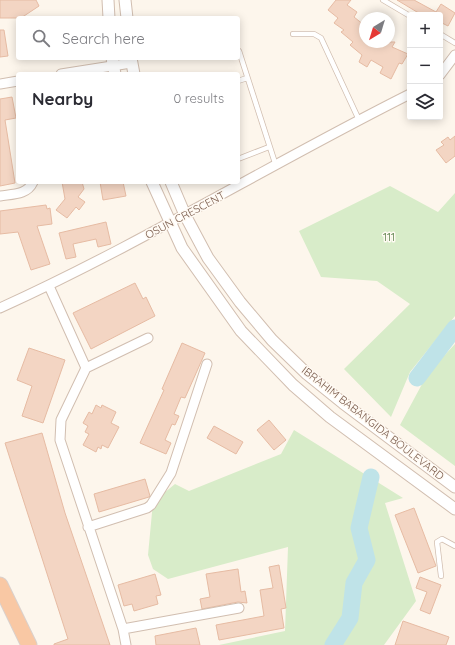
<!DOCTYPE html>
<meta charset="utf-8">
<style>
body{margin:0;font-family:Quicksand,sans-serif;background:#f7f7f7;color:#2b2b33}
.controls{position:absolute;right:12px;top:12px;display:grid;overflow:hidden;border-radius:4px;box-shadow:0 2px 10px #0003}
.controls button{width:36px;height:36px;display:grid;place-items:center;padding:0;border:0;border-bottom:1px solid #e1e1e2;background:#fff;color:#2b2b33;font:20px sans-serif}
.compass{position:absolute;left:359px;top:12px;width:36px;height:36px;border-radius:50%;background:#fff;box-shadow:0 2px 10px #0003;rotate:218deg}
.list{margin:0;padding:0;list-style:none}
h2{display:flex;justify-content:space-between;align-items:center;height:52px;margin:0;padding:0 16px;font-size:17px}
h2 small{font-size:13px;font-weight:400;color:#7c7c81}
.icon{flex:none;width:22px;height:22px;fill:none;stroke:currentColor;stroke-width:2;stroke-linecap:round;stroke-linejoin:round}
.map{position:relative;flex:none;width:455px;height:645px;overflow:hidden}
.search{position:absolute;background:#fff;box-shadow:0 2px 10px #0003;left:16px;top:16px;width:224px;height:44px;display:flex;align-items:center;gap:10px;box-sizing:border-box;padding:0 14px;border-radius:4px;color:#7c7c81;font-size:15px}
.panel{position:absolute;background:#fff;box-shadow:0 2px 10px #0003;left:16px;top:72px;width:224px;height:112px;border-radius:4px}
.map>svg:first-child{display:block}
.green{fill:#d8ecc9}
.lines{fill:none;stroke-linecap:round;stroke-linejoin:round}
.river{stroke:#bfe3e8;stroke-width:17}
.building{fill:#f3d5c3;stroke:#e6bba3}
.service-casing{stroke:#d1beb0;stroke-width:6}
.minor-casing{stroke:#d1beb0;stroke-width:11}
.tertiary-casing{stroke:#d1beb0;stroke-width:13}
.trunk-casing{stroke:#dad1cd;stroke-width:17}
.service{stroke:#fff;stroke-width:4.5}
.minor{stroke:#fff;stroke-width:9}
.tertiary{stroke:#fff;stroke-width:11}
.trunk{stroke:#f9c8a4;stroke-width:15}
.labels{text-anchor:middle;stroke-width:3;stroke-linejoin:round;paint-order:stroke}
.street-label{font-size:11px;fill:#7a5c4d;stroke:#fffaf3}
.park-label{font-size:11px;fill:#537a41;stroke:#fffaf3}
</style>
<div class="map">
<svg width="455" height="645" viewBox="0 0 455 645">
<rect width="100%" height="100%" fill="#fdf6ec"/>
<path class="green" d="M390 186 438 212 455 193V316L410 372 391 417 344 369 410 304 377 281 321 277 299 231Z
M455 344V466L400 425 428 373Z
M294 430 403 498 385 503 416 601 384 645H219L285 631 288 547 168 579 153 569 148 555 153 502 175 484 189 491 281 454Z"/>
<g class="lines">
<path class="river" d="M417 378 455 328
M333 645 350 618 354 583 367 560 359 528 371 477"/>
</g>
<path class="building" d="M0 0H36L39 6 21 18H0Z
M336 0H351L347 5 357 12 354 17 364 25 362 28 365 30V42H395L392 47 408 54 402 64 399 63 391 79 380 73 383 67 371 60 367 67 359 62 362 55 350 45 353 42 341 32 344 30 334 23 338 18 328 10Z
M397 0H414L436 12 441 4 455 13 448 26 440 22V15H422Z
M0 30H4L8 56 0 57Z
M12 97 16 118 5 120 15 183 0 186V99Z
M455 136V156L446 163 436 150 444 145 441 142 448 137 450 140Z
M62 182H82L84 189 78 197 85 202 79 210 76 207 67 218 56 210 65 199Z
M100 182H123L126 196 103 200Z
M46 205 47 209 50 208 52 224 37 226 50 264 31 270 18 232 0 234V211Z
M106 222 111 244 98 247 96 239 73 244 76 257 66 259 59 233Z
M135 283 143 299 146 297 155 316 91 349 73 313Z
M182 343 205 353 185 398 181 397 174 414 179 416 175 425 172 424 165 440 171 443 166 454 140 443 164 390 162 389Z
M29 348 65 360 43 423 22 416 32 386 17 380Z
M96 405 101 408 102 405 116 412 111 423 119 427 108 448 102 445 101 449 98 447 96 452 83 445 89 434 85 432 88 426 83 423 89 412 92 414Z
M269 420 286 440 274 450 257 430Z
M214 426 243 442 236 454 207 438Z
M42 433 65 513 110 645H54V644L68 639 5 443Z
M145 479 150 496 149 497 99 512 94 494Z
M414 508 436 566 418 573 395 515Z
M279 565 286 608 281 609 284 628 219 640 216 625 264 616 260 590 273 588 269 567Z
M238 569 241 592 245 591 247 603 238 602 202 609 200 599 210 597 206 574Z
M155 574 161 595 156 596 158 604 134 611 132 604 124 606 118 585Z
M420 577 441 585 430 614 420 610 427 592 416 588Z
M403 621 449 637 446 645H395Z
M196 628 200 645H156L155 636Z"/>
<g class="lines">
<g class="service-casing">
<path id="service" d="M383 0 410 16
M293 34H314L321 38 359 120
M440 34 455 43
M239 51 276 166
M238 81 247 78
M238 159 269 147
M441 576 437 542 442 539 455 546"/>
</g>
<g class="minor-casing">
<path id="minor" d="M61 74 131 63
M440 75 455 55
M0 84 18 81
M0 196C13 194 27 195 33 182
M49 286 86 368 61 420 60 440 123 629 126 645
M0 308C141 244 272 163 410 94
M86 368 148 338
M88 527 147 508 151 505 171 473 207 364
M123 629 239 608"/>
</g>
<g class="tertiary-casing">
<path id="tertiary" d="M108 0 109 18
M125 0 127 18
M112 58 115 74
M131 58 134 74
M152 182 182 248 241 331 293 385 330 417 455 509
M171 182 185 215 208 258 240 302 272 340 307 374 343 403 455 487"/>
</g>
<g class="trunk-casing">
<path id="trunk" d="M0 585 29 645"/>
</g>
<use href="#service" class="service"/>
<use href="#minor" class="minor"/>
<use href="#tertiary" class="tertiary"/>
<use href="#trunk" class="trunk"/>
</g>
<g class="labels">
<g class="street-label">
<text transform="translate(185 215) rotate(-28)" y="4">OSUN CRESCENT</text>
<text transform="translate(373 423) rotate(38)" y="4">IBRAHIM BABANGIDA BOULEVARD</text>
</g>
<g class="park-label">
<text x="389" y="241">111</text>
</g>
</g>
</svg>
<div class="controls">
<button>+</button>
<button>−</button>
<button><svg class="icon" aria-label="layers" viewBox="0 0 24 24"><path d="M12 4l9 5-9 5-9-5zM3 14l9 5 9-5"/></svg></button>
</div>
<svg class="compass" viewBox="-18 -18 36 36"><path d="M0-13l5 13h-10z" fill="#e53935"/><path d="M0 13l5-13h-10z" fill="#7c7c81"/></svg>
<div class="search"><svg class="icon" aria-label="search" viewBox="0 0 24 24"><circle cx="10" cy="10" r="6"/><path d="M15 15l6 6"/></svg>Search here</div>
<section class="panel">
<h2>Nearby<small>0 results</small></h2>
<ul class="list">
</ul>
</section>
</div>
